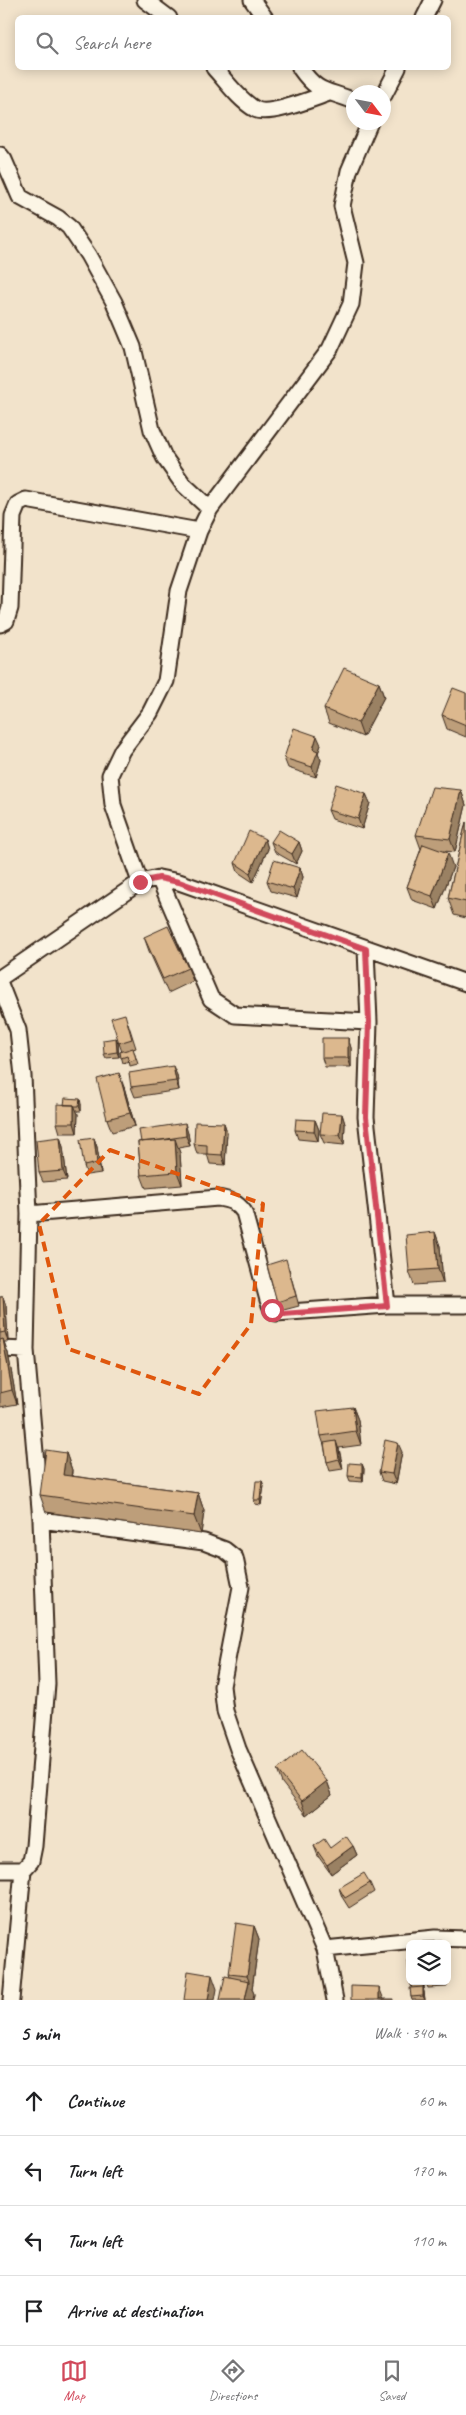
<!DOCTYPE html>
<meta charset="utf-8">
<style>
body{margin:0;font-family:Caveat,sans-serif;background:#f2f2f2;color:#202124}
.controls{position:absolute;right:15px;bottom:15px;display:grid;overflow:hidden;border-radius:8px;box-shadow:0 2px 12px #0003}
.controls button{width:45px;height:45px;display:grid;place-items:center;padding:0;border:0;border-bottom:1px solid #e0e0e0;background:#fff;color:#202124;font:25px sans-serif}
.compass{position:absolute;left:346px;top:85px;width:45px;height:45px;border-radius:50%;background:#fff;box-shadow:0 2px 12px #0003;rotate:122deg}
.stop{position:absolute;width:15px;height:15px;margin:-11px;border:4px solid #d1495b;border-radius:50%;background:#fff}
.stop.end{background:#d1495b;border-color:#fff;box-shadow:0 1px 5px #0008}
.list{margin:0;padding:0;list-style:none}
h2{display:flex;justify-content:space-between;align-items:center;height:65px;margin:0;padding:0 20px;font-size:21px}
h2 small{font-size:16px;font-weight:400;color:#757577}
.list li{display:grid;grid-template-columns:32px 1fr auto;gap:15px;align-items:center;box-sizing:border-box;height:70px;padding:0 20px;border-top:1px solid #e0e0e0}
.list b{display:block;font-size:19px;white-space:nowrap}
.list em{font-size:16px;font-style:normal;color:#757577}
.icon{flex:none;width:28px;height:28px;fill:none;stroke:currentColor;stroke-width:2;stroke-linecap:round;stroke-linejoin:round}
.map{position:relative;flex:none;width:466px;height:2000px;overflow:hidden}
.search{position:absolute;background:#fff;box-shadow:0 2px 12px #0003;left:15px;right:15px;top:15px;height:55px;display:flex;align-items:center;gap:12px;box-sizing:border-box;padding:0 18px;border-radius:8px;color:#757577;font-size:19px}
.sheet{height:345px;background:#fff}
nav{display:flex;justify-content:space-around;align-items:center;box-sizing:border-box;height:70px;border-top:1px solid #e0e0e0;background:#fff;font-size:14px;color:#757577}
nav a{display:grid;justify-items:center;gap:2px}
nav .on{color:#d1495b}
.map>svg:first-child{display:block}
.lines{fill:none;stroke-linecap:round;stroke-linejoin:round}
.minor-casing{stroke:#3b2a1e;stroke-width:19}
.minor{stroke:#fcf5e5;stroke-width:15}
.wall{fill:#bd9e7a;stroke:#3b2a1e}
.shaded-wall{fill:#9a8163;stroke:#3b2a1e}
.building{fill:#dcb88e;stroke:#3b2a1e}
.route{stroke:#d1495b;stroke-width:6}
.marked{fill:none;stroke:#df570d;stroke-width:4;stroke-dasharray:10 6;stroke-linejoin:round}
</style>
<div class="map">
<svg width="466" height="2000" viewBox="0 0 466 2000">
<rect width="100%" height="100%" fill="#f2e3cb"/>
<filter id="ink" filterUnits="userSpaceOnUse"><feTurbulence type="fractalNoise" baseFrequency=".02" numOctaves="2"/><feDisplacementMap in="SourceGraphic" scale="10" xChannelSelector="R" yChannelSelector="G"/><feConvolveMatrix kernelMatrix="1 2 1 2 8 2 1 2 1" color-interpolation-filters="sRGB"/></filter>
<g filter="url(#ink)">
<g class="lines">
<g class="minor-casing">
<path id="minor" d="M145 0 169 18
M252 0 265 18
M424 18 433 0
M214 68C226 81 239 100 255 109 268 117 314 98 329 93
M300 68C319 95 326 89 354 101
M384 95 398 68
M0 155 4 160 20 197 58 218 69 227 88 255 114 302 133 347 152 430 164 457 183 484 210 509
M0 624 6 621 10 608 13 516 18 504 26 500 199 531
M159 878 211 999 235 1015 369 1022
M140 882 113 805 110 775 122 750 150 713 166 681 179 591 199 531 210 509 330 349 351 304 356 263 342 206 349 171 370 122
M366 949 369 1022 366 1117 387 1305
M0 978 140 882 159 878 179 882 466 983
M0 984 18 1030 23 1076 29 1214 26 1350 41 1520 47 1684 34 1846 31 1861 23 1870 11 2000
M29 1214 218 1198C230 1200 237 1202 244 1212L268 1300 272 1310 276 1313 387 1305H466
M0 1349 26 1350
M41 1520 204 1542 225 1550 235 1558 241 1587 222 1686 225 1711 238 1749 325 1949 335 2000
M0 1870H23
M325 1949 435 1938 466 1939"/>
</g>
<use href="#minor" class="minor"/>
</g>
<path class="wall" d="M379 683 384 697 363 737 329 723 324 709Z
M466 693V737L447 729 442 715Z
M321 745 318 753 321 760 316 777 288 768 284 758Z
M461 790 466 805 455 852 443 851 453 867 437 909 412 900 407 887 421 849 416 835Z
M366 794 370 803 362 829 332 819 328 810Z
M466 822V918L454 915 448 898Z
M265 839 268 849 253 882 238 872 235 863Z
M271 842H299L302 851 296 864 275 852Z
M300 868 303 877 297 898 271 891 267 881Z
M144 937 188 968 193 981 168 993 149 951Z
M128 1023 136 1048 133 1049 138 1064 130 1066 129 1061 123 1063 120 1052H122L119 1043Z
M116 1038 118 1043 119 1057 106 1058 104 1054Z
M348 1038 351 1048V1067H325L322 1058Z
M177 1075 179 1090 135 1097 131 1087Z
M124 1087 135 1126 112 1132 107 1119Z
M81 1104V1111H76L78 1114 77 1133H60L57 1123 64 1105Z
M342 1114 345 1124 344 1145 324 1143 320 1134Z
M315 1120 319 1130 318 1141 298 1139 295 1130Z
M224 1123 227 1132 225 1165 210 1164 207 1154H197L194 1144Z
M188 1133 190 1146 178 1148 180 1153 182 1185 146 1188 141 1175 138 1142Z
M60 1137 63 1147 67 1180 43 1182 39 1173Z
M94 1138 97 1147 101 1173 87 1175 84 1166Z
M435 1232 440 1246 443 1283 414 1285 409 1271Z
M289 1269 299 1306 280 1311 277 1302Z
M0 1297H3L6 1306 8 1342H4L8 1353 17 1404 0 1407Z
M353 1407 358 1420 361 1445 339 1448 343 1469 330 1471 327 1462 324 1445 321 1436Z
M402 1452 396 1484 382 1481 379 1472Z
M66 1453 72 1470V1476L198 1493 204 1511 201 1534 46 1512 40 1495Z
M362 1464 364 1469 363 1482 350 1481 348 1476Z
M262 1481 264 1486 261 1505 255 1504 254 1500Z
M277 1770 327 1781 332 1795 307 1815 282 1783Z
M314 1846 330 1848 353 1846 357 1855 331 1874 318 1856Z
M370 1883 374 1892 349 1908 342 1897 339 1888Z
M254 1926 259 1939 252 1989 254 1994 253 2000H220L230 1977 229 1974Z
M410 1945V1981H424V1989H423L424 1992 425 2000H412L411 1997 412 1988 409 1980Z
M425 1981H447V1987L428 1988Z"/>
<path class="shaded-wall" d="M379 683 384 697 363 737 358 723Z
M317 736 321 745 318 753 321 760 316 777 312 767 313 749Z
M461 790 466 805 455 852 450 839Z
M366 794 370 803 362 829 358 819Z
M265 839 268 849 253 882 250 873Z
M299 842 302 851 296 864 292 854Z
M448 853 453 867 437 909 432 896Z
M300 868 303 877 297 898 293 889Z
M116 1038 118 1043 119 1057 117 1052Z
M348 1038 351 1048V1067L348 1058Z
M173 1066 177 1075 179 1090 176 1081Z
M119 1073 124 1087 135 1126 130 1113Z
M80 1099 81 1104V1111L79 1106Z
M74 1105 78 1114 77 1133 74 1123Z
M342 1114 345 1124 344 1145 340 1135Z
M315 1120 319 1130 318 1141 314 1131Z
M185 1123 188 1133 190 1146 186 1136Z
M224 1123 227 1132 225 1165 222 1155Z
M60 1137 63 1147 67 1180 63 1171Z
M94 1138 97 1147 101 1173 97 1163Z
M175 1139 180 1153 182 1185 177 1172Z
M435 1232 440 1246 443 1283 438 1269Z
M3 1297 6 1306 8 1342 5 1332Z
M3 1339 8 1353 17 1404 12 1390Z
M353 1407 358 1420 361 1445 356 1431Z
M336 1441 339 1450 343 1469 339 1459Z
M398 1443 402 1452 396 1484 392 1474Z
M66 1453 72 1470 69 1492 63 1475Z
M362 1464 364 1469 363 1482 362 1477Z
M262 1481 264 1486 261 1505 260 1500Z
M198 1493 204 1511 201 1534 194 1516Z
M327 1781 332 1795 307 1815 302 1801Z
M353 1846 357 1855 331 1874 327 1865Z
M254 1926 259 1939 252 1989 254 1994 253 2000H245L249 1981 247 1976Z
M212 1975 217 1989 215 2000H208Z
M422 1981H424V1989Z
M379 1987 384 2000 379 1999Z
M423 1987 424 1992 425 2000 423 1996Z"/>
<path class="building" d="M344 668 379 683 358 723 324 709Z
M453 688 466 693V725L442 715Z
M294 728 317 736 313 749 318 751 312 767 284 758Z
M336 784 366 794 358 819 328 810Z
M432 787 461 790 450 839 416 835Z
M466 822V902L448 898Z
M279 830 299 842 292 854 271 842Z
M249 831 265 839 250 873 235 863Z
M423 844 448 853 432 896 407 887Z
M274 860 300 868 293 889 267 881Z
M168 926 188 968 163 979 144 937Z
M125 1014 132 1039 119 1043 111 1018Z
M116 1038 117 1052 104 1054 103 1040Z
M322 1038H348V1058H322Z
M133 1048 136 1059 129 1062 127 1056 121 1058 120 1052Z
M173 1066 176 1081 131 1087 129 1073Z
M119 1073 130 1113 107 1119 97 1079Z
M65 1098 80 1099 79 1106H74V1105H64Z
M57 1104 74 1105V1123H57Z
M322 1113 342 1114 340 1135 320 1134Z
M296 1119 315 1120 314 1131 295 1130Z
M195 1122 224 1123 222 1155 207 1154V1145L194 1144Z
M185 1123 186 1136 161 1140 141 1142 139 1130Z
M60 1137 63 1171 39 1173 36 1140Z
M94 1138 97 1163 84 1166 80 1140Z
M175 1139 177 1172 141 1175 138 1142Z
M435 1232 438 1269 409 1271 406 1235Z
M286 1259 296 1296 277 1302 267 1265Z
M0 1297H3L5 1332 0 1333Z
M3 1339 12 1390 0 1393V1340Z
M353 1407 356 1431 321 1436 317 1411Z
M385 1440 398 1443 392 1474 379 1472Z
M336 1441 339 1459 327 1462 324 1443Z
M46 1450 66 1453 63 1475 198 1493 194 1516 40 1495Z
M349 1463 362 1464V1477L348 1476Z
M256 1481H262L260 1500H254Z
M302 1750 327 1781 302 1801 277 1770Z
M346 1836 353 1846 327 1865 314 1846 324 1839 330 1848Z
M364 1873 370 1883 345 1898 339 1888Z
M236 1923 254 1926 247 1976 229 1974Z
M442 1941V1944H422V1942Z
M407 1945H410V1980H409Z
M188 1971 212 1975 208 2000H184Z
M225 1976 249 1981 245 2000H220Z
M351 1986 379 1987V1999H393V2000H351Z
M423 1987V1996L411 1997 410 1988Z"/>
</g>
<g class="lines" filter="url(#ink)">
<path class="route" d="M140 882 159 878 179 882 366 949 369 1022 366 1117 387 1306 283 1314 276 1313 272 1310"/>
</g>
<path class="marked" d="M110 1150 263 1204 251 1324 199 1394 69 1349 39 1224Z"/>
</svg>
<div class="controls">
<button><svg class="icon" aria-label="layers" viewBox="0 0 24 24"><path d="M12 4l9 5-9 5-9-5zM3 14l9 5 9-5"/></svg></button>
</div>
<svg class="compass" viewBox="-18 -18 36 36"><path d="M0-13l5 13h-10z" fill="#e53935"/><path d="M0 13l5-13h-10z" fill="#757577"/></svg>
<div class="stop" style="left:272px;top:1310px"></div>
<div class="stop end" style="left:140px;top:882px"></div>
<div class="search"><svg class="icon" aria-label="search" viewBox="0 0 24 24"><circle cx="10" cy="10" r="6"/><path d="M15 15l6 6"/></svg>Search here</div>
</div>
<section class="sheet">
<h2>5 min<small>Walk · 340 m</small></h2>
<ul class="list">
<li><svg class="icon" aria-label="ahead" viewBox="0 0 24 24"><path d="M12 20V5M6 11l6-6 6 6"/></svg><div><b>Continue</b></div><em>60 m</em></li>
<li><svg class="icon" aria-label="left" viewBox="0 0 24 24"><path d="M17 20v-9H6M10 6l-5 5 5 5"/></svg><div><b>Turn left</b></div><em>170 m</em></li>
<li><svg class="icon" aria-label="left" viewBox="0 0 24 24"><path d="M17 20v-9H6M10 6l-5 5 5 5"/></svg><div><b>Turn left</b></div><em>110 m</em></li>
<li><svg class="icon" aria-label="arrive" viewBox="0 0 24 24"><path d="M6 21V4h12l-3 4 3 4H6"/></svg><div><b>Arrive at destination</b></div></li>
</ul>
</section>
<nav>
<a class="on"><svg class="icon" aria-label="map" viewBox="0 0 24 24"><path d="M3 6l6-2 6 2 6-2v14l-6 2-6-2-6 2zM9 4v14M15 6v14"/></svg>Map</a>
<a><svg class="icon" aria-label="directions" viewBox="0 0 24 24"><path d="M12 3l9 9-9 9-9-9zM9 14v-3h6M13 9l2 2-2 2"/></svg>Directions</a>
<a><svg class="icon" aria-label="saved" viewBox="0 0 24 24"><path d="M7 4h10v16l-5-4-5 4z"/></svg>Saved</a>
</nav>
